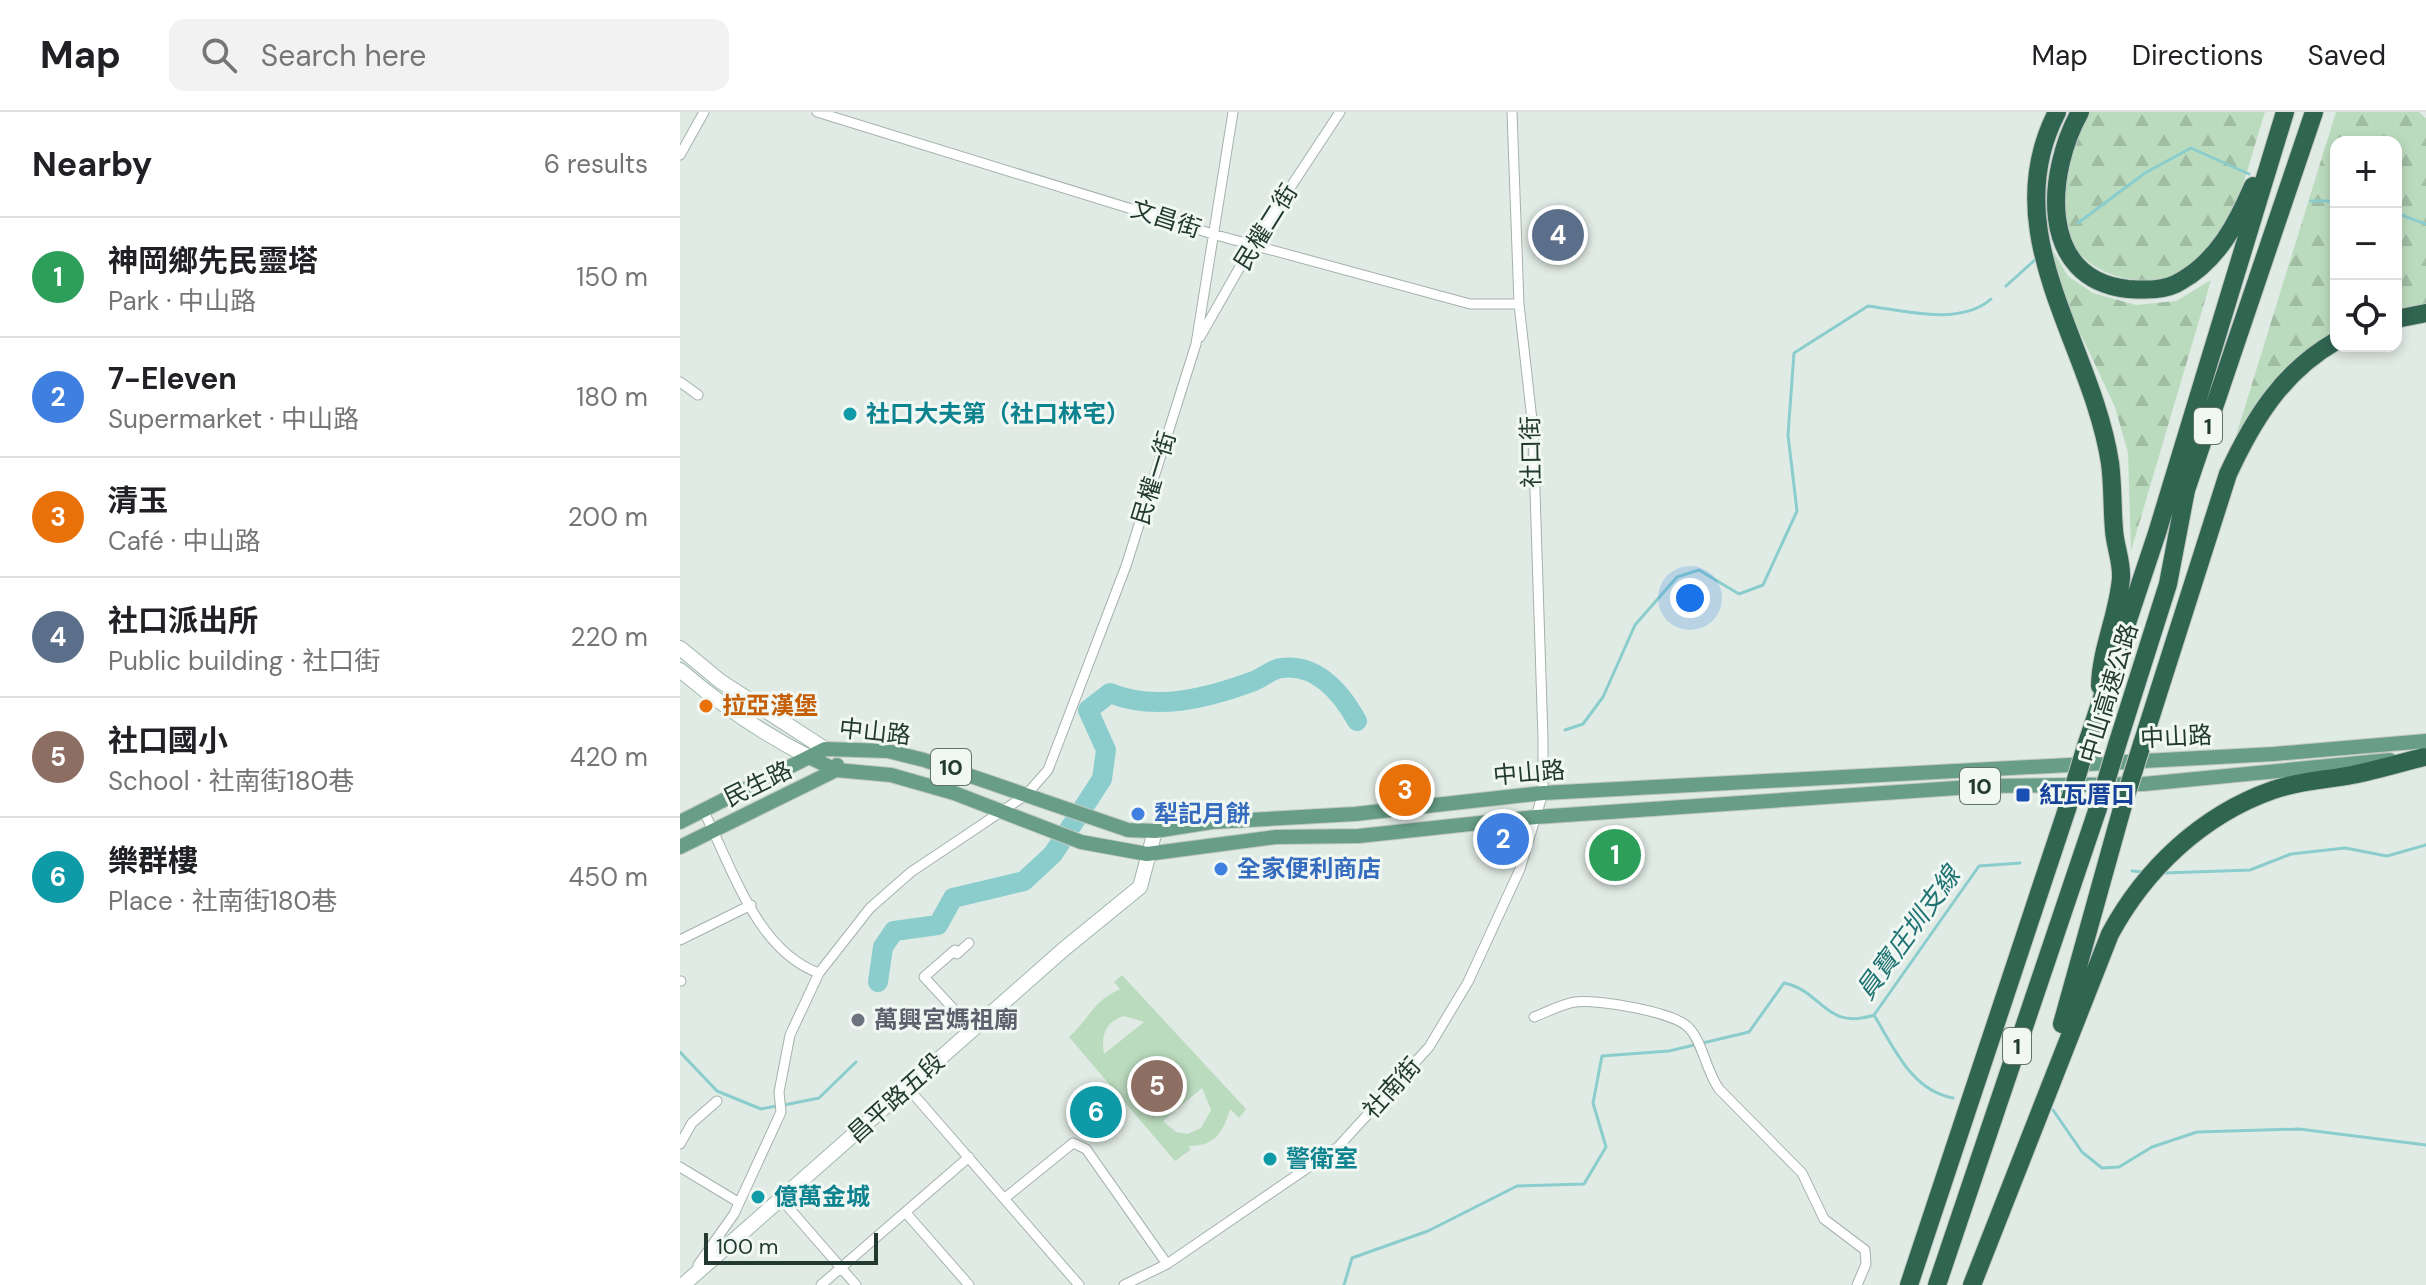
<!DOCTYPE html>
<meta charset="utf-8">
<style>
body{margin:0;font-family:"DM Sans","Noto Sans TC",sans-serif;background:#f2f2f2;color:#202124}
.controls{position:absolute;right:24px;top:24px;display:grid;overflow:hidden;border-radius:16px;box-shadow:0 4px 12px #0003}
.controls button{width:72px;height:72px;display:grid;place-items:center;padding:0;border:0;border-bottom:2px solid #e0e0e0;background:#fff;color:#202124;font:40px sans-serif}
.scale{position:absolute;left:24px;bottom:20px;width:174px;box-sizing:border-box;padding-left:8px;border:4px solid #223a30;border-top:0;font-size:22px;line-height:28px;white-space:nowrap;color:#223a30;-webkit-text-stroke:6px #f1f7f3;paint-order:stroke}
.you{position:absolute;left:1010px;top:486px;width:28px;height:28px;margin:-20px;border:6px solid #fff;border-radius:50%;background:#1a73e8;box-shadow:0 0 0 12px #1a73e833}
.badge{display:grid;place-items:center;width:52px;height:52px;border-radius:50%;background:#0f766e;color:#fff;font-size:26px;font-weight:700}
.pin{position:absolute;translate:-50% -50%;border:4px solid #fff;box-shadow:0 2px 8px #0006}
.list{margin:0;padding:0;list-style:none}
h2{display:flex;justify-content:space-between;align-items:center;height:104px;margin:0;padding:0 32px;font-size:34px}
h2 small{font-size:26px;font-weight:400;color:#757577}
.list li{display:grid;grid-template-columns:52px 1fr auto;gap:24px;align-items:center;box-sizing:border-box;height:120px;padding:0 32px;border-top:2px solid #e0e0e0}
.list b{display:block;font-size:30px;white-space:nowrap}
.list p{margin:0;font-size:26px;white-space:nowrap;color:#757577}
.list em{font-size:26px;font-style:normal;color:#757577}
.icon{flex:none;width:44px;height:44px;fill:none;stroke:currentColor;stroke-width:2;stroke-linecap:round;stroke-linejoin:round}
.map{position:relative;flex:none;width:1746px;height:1173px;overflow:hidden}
header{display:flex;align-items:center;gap:48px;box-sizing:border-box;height:112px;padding:0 40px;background:#fff;border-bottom:2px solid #e0e0e0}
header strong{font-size:38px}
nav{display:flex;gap:44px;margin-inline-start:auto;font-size:28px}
.search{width:560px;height:72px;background:#f2f2f2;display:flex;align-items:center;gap:20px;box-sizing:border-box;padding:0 28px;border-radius:16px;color:#757577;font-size:30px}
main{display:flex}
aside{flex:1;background:#fff}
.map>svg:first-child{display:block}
.forest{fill:url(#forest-firs)}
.garden{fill:#bbdbbe;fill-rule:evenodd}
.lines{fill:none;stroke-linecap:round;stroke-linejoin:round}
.stream{stroke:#8bcdcd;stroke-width:3}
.river{stroke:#8bcdcd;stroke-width:20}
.street-casing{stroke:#a4b2ab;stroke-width:11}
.secondary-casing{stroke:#a0b6ab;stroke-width:16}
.primary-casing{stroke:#c1c8c5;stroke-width:16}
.highway-casing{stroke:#c1c8c5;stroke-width:20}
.street{stroke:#fff;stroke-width:9}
.secondary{stroke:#fff;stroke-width:14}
.primary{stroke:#689e87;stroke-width:14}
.highway{stroke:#306551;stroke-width:18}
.highway-bridge-casing{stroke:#c1c8c5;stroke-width:20;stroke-linecap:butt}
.highway-bridge{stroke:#306551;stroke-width:18}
.culture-dot{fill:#0f9aa8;stroke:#f1f7f3;stroke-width:3}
.food-dot{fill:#e8710a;stroke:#f1f7f3;stroke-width:3}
.transit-dot{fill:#1a4fb4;stroke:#f1f7f3;stroke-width:3}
.shop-dot{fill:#3f7fe0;stroke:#f1f7f3;stroke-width:3}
.worship-dot{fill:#6b7280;stroke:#f1f7f3;stroke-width:3}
.labels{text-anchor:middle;stroke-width:6;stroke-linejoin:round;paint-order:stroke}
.shield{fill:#f1f7f3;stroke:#60736a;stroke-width:2}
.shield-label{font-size:22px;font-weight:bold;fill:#223a30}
.street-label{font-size:24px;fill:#223a30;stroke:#f1f7f3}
.culture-label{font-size:24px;font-weight:bold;fill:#0d838f;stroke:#f1f7f3;text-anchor:start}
.food-label{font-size:24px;font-weight:bold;fill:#c56008;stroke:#f1f7f3;text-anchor:start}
.transit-label{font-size:24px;font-weight:bold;fill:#164399;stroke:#f1f7f3;text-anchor:start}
.shop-label{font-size:24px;font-weight:bold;fill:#366cbe;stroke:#f1f7f3;text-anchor:start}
.worship-label{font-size:24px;font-weight:bold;fill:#5b616d;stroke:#f1f7f3;text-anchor:start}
.water-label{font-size:26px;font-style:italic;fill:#207373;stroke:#f1f7f3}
</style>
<header>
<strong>Map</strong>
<div class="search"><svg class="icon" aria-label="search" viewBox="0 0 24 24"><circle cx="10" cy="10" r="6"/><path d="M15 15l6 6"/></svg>Search here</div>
<nav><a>Map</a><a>Directions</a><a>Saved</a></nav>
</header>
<main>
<aside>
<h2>Nearby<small>6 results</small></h2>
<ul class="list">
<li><span class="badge" style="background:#2e9e5b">1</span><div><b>神岡鄉先民靈塔</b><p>Park · 中山路</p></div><em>150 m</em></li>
<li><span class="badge" style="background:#3f7fe0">2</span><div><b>7-Eleven</b><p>Supermarket · 中山路</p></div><em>180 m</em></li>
<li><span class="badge" style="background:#e8710a">3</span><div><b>清玉</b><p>Café · 中山路</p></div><em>200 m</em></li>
<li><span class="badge" style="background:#5c6f8a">4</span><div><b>社口派出所</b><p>Public building · 社口街</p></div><em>220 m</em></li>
<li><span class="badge" style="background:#8d6e63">5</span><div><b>社口國小</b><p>School · 社南街180巷</p></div><em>420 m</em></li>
<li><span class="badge" style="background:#0f9aa8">6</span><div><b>樂群樓</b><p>Place · 社南街180巷</p></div><em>450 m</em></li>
</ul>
</aside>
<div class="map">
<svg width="1746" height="1173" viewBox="0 0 1746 1173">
<defs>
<pattern id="forest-firs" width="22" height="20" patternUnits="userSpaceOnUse" patternTransform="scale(2)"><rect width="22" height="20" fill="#bbdbbe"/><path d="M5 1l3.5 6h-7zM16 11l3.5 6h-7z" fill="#a0bda4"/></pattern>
</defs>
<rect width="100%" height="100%" fill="#e1ebe5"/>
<path class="forest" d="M1407 0H1585C1570 46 1559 103 1527 141 1487 190 1393 170 1381 106 1376 79 1396 25 1407 0Z
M1656 0H1739L1746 6V193L1716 199V30H1656V221C1606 251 1585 282 1554 330Z
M1363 122 1388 164 1413 181 1456 193 1496 189 1531 168 1451 439 1448 341 1435 295 1387 193Z"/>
<path class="garden" d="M442 863 566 997 559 1006 550 997C543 1020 536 1034 509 1034L510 1038 495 1049 389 925C410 906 412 890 440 877L434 870ZM444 904 464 910 424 942C421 923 425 910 444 904ZM522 976 531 998 521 1016 508 1022 496 1020 483 1009Z"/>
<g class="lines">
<path class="stream" d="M1631 89H1656
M1716 101 1746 112
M1398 111 1465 61 1511 36 1569 62
M1326 174 1356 147
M885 618 903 612 923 585 955 513 997 465 1019 458 1059 482 1083 473 1117 399 1108 323 1114 241 1188 194C1225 199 1281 214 1311 187
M1452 759 1464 760
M1484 761 1570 758 1611 742 1665 736 1707 744 1746 733
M1194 903C1214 936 1232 979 1273 986
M0 940 37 979 81 997 96 994
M104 993 139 986 176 950
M1373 998 1402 1040 1422 1056 1439 1055 1472 1035 1517 1020 1619 1017 1746 1033
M664 1173 672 1146 748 1119 837 1074 904 1072 926 1035 913 991 922 944 989 939 1069 920 1104 871C1143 879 1145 919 1194 903L1299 754 1340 751"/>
<path class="river" d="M198 870 203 835 214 819 258 813 273 786 344 769 373 742 422 667 426 638 408 598 430 581C476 600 528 586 574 569 582 566 592 557 601 556 638 551 662 582 677 609"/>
<g class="street-casing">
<path id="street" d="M137 0 536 123 790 192H839
M0 43 24 0
M520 225 573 132 660 0
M0 270 18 283
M23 698C51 752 76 839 139 861
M0 828 71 793
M289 831 277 842 275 838 244 865 293 918
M0 869H1
M854 905C867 900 882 892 895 890 918 887 995 900 1009 916 1023 931 1026 959 1039 977L1122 1061 1144 1107 1185 1138 1186 1152 1177 1173
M228 976 399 1173
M0 1032 12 1011 37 989
M0 1055 58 1090
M325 1086 393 1031 406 1037 487 1152
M102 1088 176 1173
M226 1101 289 1173
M18 1153 54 1102 101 1000 99 980 110 923 139 861 190 796 231 760 346 683 368 658 446 454 516 232 553 0
M141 1173 289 1045
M444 1173 487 1152 658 1035 749 935 788 870 840 757 863 681V627L853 317 839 192 832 0"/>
</g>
<g class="secondary-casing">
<path id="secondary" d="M0 536 40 569 145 637
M0 558C41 593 83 622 131 646
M3 1173 384 837 460 775 475 719"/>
</g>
<g class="primary-casing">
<path id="primary" d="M131 646 156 658 211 663 274 681 401 730 467 742 596 725 679 724 856 705 1306 674 1464 672 1710 648
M0 710 145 637 208 639 244 648 448 718 475 719 532 710 675 702 863 681 1594 642 1746 629
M0 735 156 658 157 653"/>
</g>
<g class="highway-casing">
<path id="highway" d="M1377 0C1314 122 1412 232 1430 351 1433 373 1432 395 1434 418 1435 434 1442 450 1441 466 1438 503 1421 536 1420 574
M1400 0C1367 59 1356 167 1448 177 1465 178 1486 179 1501 169 1538 148 1557 111 1573 74
M1716 207 1746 201
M1462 632 1548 362C1573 308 1602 260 1656 229
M1437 633 1488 472 1506 378 1634 0
M1406 634 1477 421 1605 0
M1382 912 1443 693
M1229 1173 1387 697
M1257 1173 1418 696
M1292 1173 1430 822C1465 757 1522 703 1593 678 1618 669 1646 668 1672 663 1696 658 1720 651 1744 645"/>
</g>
<use href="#street" class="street"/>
<use href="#secondary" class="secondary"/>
<use href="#primary" class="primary"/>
<use href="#highway" class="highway"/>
<g class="highway-bridge-casing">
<path id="highway-bridge" d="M1443 693 1462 632
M1418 696 1437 633
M1387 697 1406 634"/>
</g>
<use href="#highway-bridge" class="highway-bridge"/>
</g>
<g class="culture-dot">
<circle cx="170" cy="302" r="8"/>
<circle cx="590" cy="1047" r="8"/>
<circle cx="78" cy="1085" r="8"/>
</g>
<circle class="food-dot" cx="26" cy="594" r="8"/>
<rect class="transit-dot" x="1335" y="675" width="16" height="16" rx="4"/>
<g class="shop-dot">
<circle cx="458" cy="702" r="8"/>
<circle cx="541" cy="757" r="8"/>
</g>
<circle class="worship-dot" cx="178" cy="908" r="8"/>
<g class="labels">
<g class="shield">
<rect x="1514" y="296" width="28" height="36" rx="6"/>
<rect x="251" y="637" width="40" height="36" rx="6"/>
<rect x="1280" y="656" width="40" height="36" rx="6"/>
<rect x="1323" y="916" width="28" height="36" rx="6"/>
</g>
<g class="shield-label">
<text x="1528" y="322">1</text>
<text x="271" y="663">10</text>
<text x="1300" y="682">10</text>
<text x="1337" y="942">1</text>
</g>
<g class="street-label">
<text transform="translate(486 107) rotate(18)" y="8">文昌街</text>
<text transform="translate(586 115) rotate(-58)" y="8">民權二街</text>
<text transform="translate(851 340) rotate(-91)" y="8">社口街</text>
<text transform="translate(474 366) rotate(-73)" y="8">民權一街</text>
<text transform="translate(1429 581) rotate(-73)" y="8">中山高速公路</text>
<text transform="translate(195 620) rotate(6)" y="8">中山路</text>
<text transform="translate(1496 625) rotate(-3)" y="8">中山路</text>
<text transform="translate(849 661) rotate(-5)" y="8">中山路</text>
<text transform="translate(78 672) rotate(-26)" y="8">民生路</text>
<text transform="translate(712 976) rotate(-48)" y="8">社南街</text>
<text transform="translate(216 986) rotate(-42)" y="8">昌平路五段</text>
</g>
<g class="culture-label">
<text x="186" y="310">社口大夫第（社口林宅）</text>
<text x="606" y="1055">警衛室</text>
<text x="94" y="1093">億萬金城</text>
</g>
<g class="food-label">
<text x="42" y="602">拉亞漢堡</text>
</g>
<g class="transit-label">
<text x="1359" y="691">紅瓦厝口</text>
</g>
<g class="shop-label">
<text x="474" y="710">犁記月餅</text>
<text x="557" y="765">全家便利商店</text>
</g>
<g class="worship-label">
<text x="194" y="916">萬興宮媽祖廟</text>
</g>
<g class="water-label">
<text transform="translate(1228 821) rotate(-54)" y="9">員寶庄圳支線</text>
</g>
</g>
</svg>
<div class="controls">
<button>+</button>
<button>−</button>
<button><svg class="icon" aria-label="locate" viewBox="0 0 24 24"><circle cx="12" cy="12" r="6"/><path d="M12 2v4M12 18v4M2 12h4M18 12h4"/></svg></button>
</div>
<div class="scale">100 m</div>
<div class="you"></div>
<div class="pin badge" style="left:935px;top:743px;background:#2e9e5b">1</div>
<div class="pin badge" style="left:823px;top:727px;background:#3f7fe0">2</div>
<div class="pin badge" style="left:725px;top:678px;background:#e8710a">3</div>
<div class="pin badge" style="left:878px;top:123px;background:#5c6f8a">4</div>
<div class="pin badge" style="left:477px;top:974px;background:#8d6e63">5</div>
<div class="pin badge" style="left:416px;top:1000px;background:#0f9aa8">6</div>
</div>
</main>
